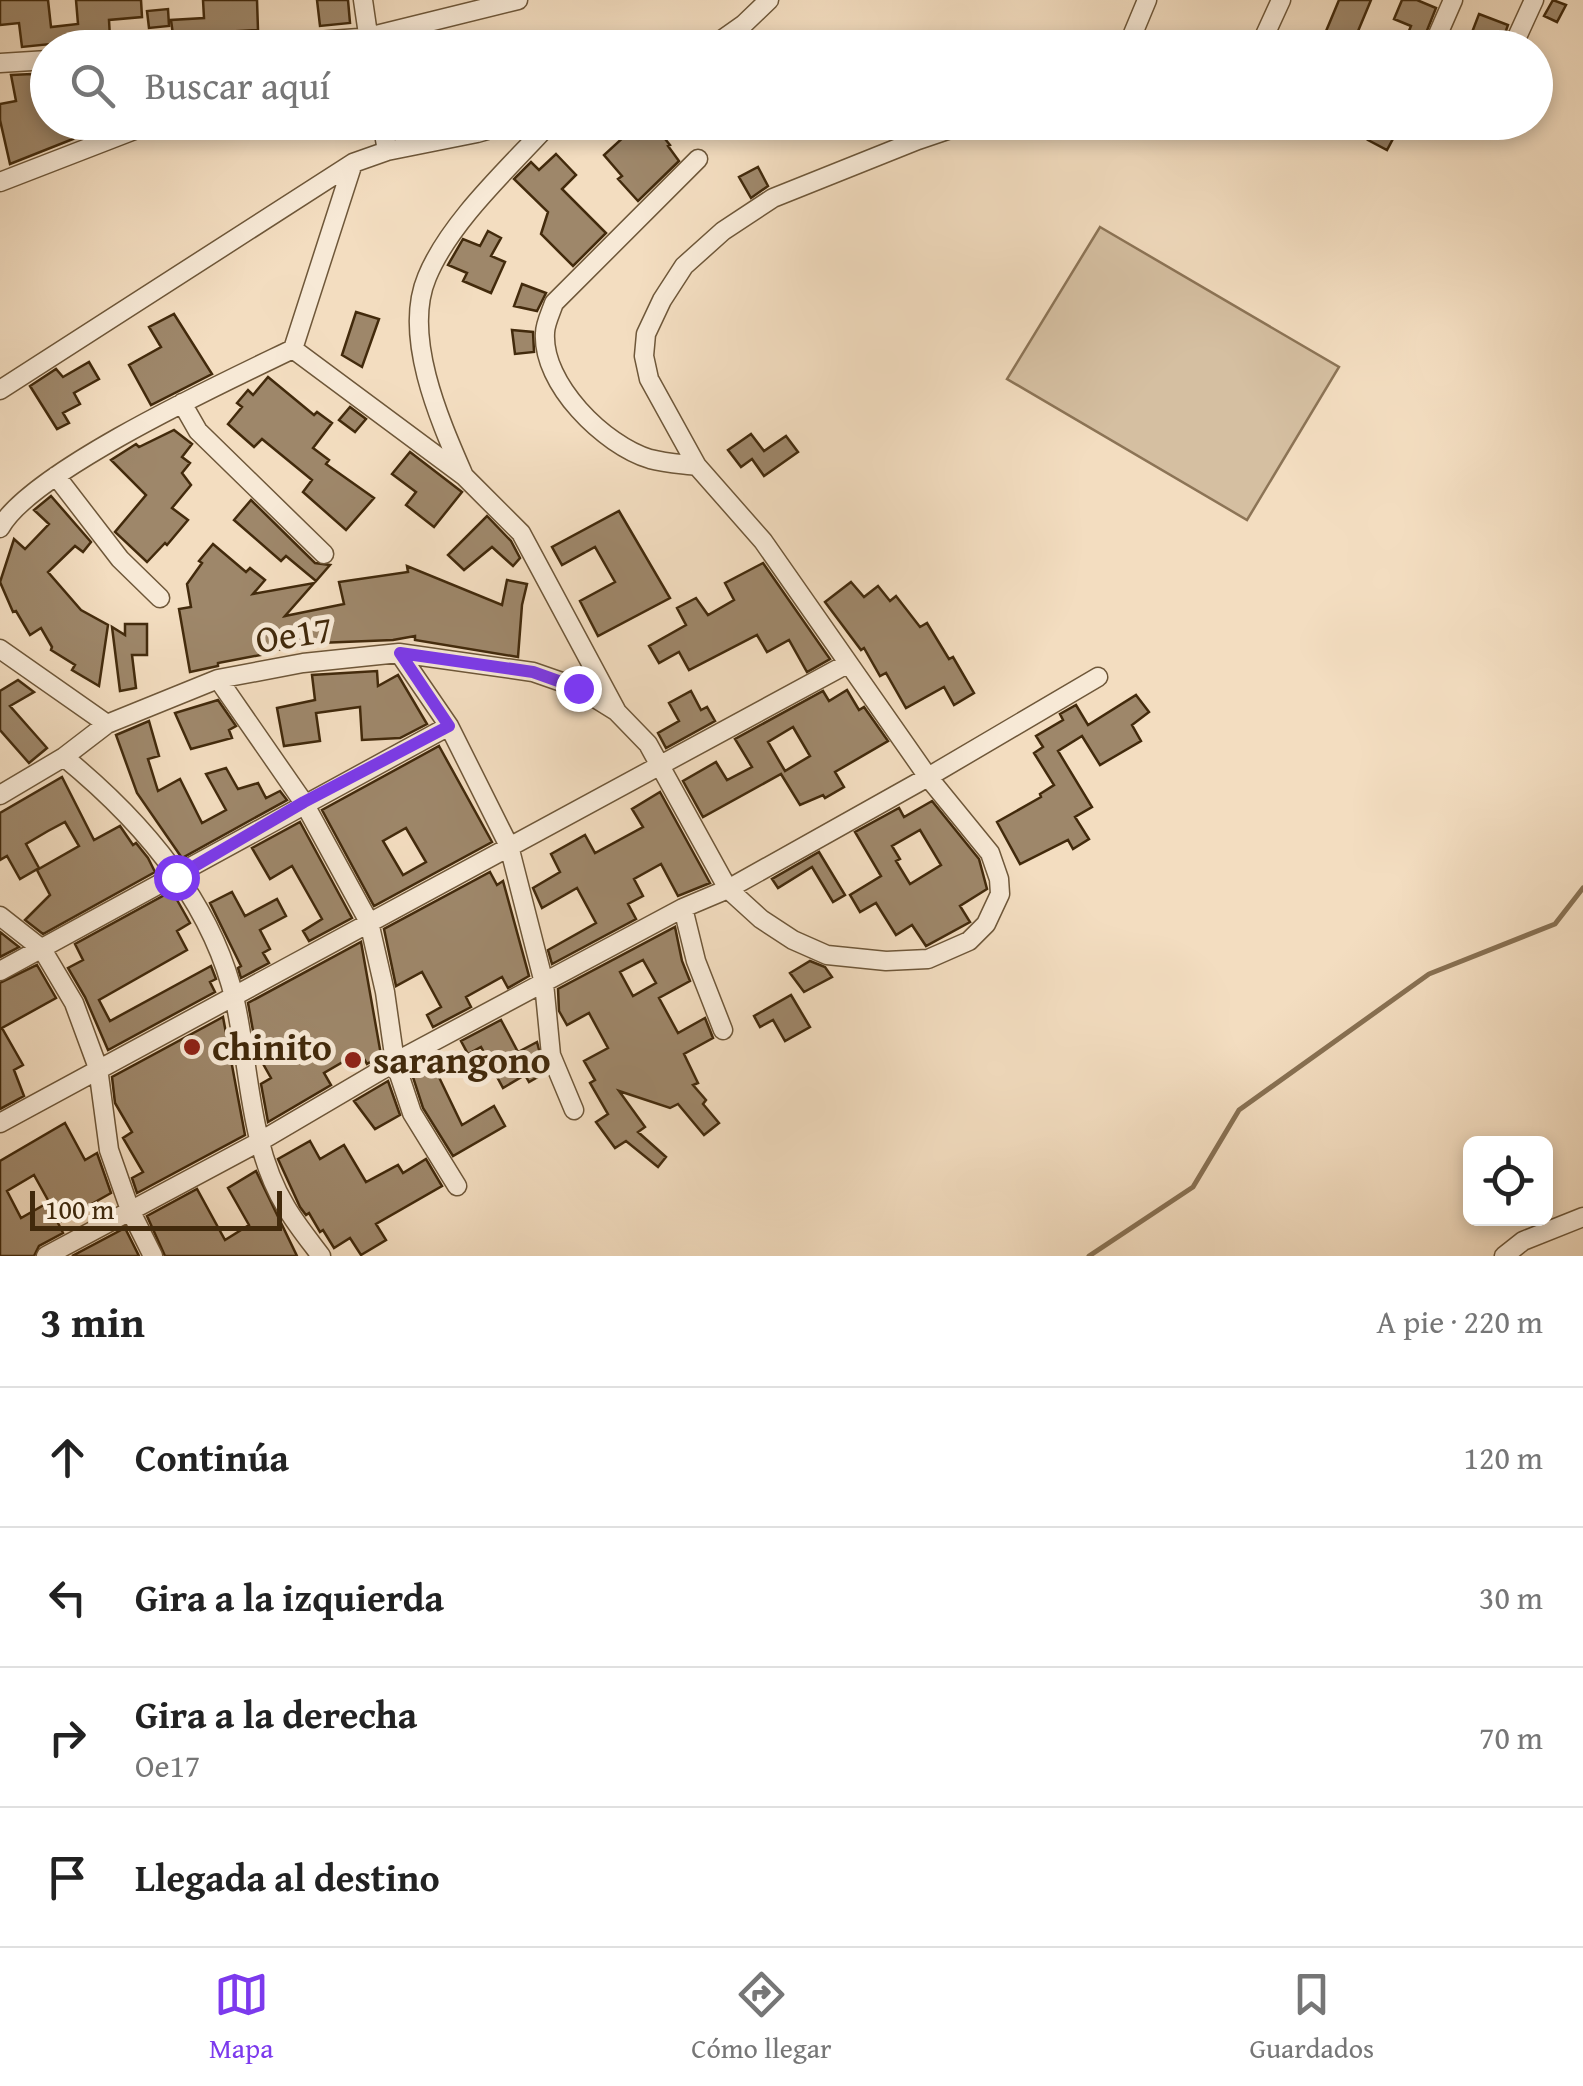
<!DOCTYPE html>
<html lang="es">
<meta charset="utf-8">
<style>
body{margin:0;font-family:"Gentium Book Plus",serif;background:#f2f2f2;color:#222}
.controls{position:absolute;right:30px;bottom:30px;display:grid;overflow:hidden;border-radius:15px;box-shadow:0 5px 15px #0003}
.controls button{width:90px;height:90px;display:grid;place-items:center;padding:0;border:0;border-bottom:2px solid #e0e0e0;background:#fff;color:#222;font:50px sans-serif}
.scale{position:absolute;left:30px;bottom:25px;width:252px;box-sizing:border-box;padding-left:10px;border:5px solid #422a0c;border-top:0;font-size:28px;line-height:35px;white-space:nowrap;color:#422a0c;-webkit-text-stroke:8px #f7e9d6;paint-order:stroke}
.stop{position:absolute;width:30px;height:30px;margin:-22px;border:8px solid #7c3aed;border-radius:50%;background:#fff}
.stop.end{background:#7c3aed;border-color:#fff;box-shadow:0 2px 10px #0008}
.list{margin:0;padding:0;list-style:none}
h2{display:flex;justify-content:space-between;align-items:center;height:130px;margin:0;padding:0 40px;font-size:42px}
h2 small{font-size:32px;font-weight:400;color:#767676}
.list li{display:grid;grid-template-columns:65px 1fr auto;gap:30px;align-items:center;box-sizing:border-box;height:140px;padding:0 40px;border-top:2px solid #e0e0e0}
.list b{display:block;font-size:38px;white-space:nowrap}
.list p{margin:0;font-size:32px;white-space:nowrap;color:#767676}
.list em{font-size:32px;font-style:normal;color:#767676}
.icon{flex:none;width:55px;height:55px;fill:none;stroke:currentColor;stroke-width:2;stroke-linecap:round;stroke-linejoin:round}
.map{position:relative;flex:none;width:1583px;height:1256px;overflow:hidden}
.search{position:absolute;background:#fff;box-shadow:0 5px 15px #0003;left:30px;right:30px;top:30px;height:110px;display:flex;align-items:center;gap:25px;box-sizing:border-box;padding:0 35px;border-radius:55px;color:#767676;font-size:38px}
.sheet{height:690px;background:#fff}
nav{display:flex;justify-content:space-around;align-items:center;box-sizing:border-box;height:140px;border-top:2px solid #e0e0e0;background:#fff;font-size:28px;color:#767676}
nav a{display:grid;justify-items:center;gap:5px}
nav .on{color:#7c3aed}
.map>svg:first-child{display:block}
.green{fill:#d5bfa1;stroke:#8c7456;stroke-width:2.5}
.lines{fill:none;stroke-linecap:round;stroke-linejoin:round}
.stream{stroke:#887153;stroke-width:5}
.building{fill:#9e876a;stroke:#422a0c;stroke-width:2.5;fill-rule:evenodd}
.street-casing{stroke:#6e5739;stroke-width:21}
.street{stroke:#f7e9d6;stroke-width:18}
.route{stroke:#7c3aed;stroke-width:12}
.poi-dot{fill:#8f2418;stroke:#f7e9d6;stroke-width:4}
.labels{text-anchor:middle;stroke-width:10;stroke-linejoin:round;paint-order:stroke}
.street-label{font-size:38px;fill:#422a0c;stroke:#f7e9d6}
.poi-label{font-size:38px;font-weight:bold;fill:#422a0c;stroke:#f7e9d6;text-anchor:start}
</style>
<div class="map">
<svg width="1583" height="1256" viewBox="0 0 1583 1256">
<rect width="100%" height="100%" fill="#f3ddc0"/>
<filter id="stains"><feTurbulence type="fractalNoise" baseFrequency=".002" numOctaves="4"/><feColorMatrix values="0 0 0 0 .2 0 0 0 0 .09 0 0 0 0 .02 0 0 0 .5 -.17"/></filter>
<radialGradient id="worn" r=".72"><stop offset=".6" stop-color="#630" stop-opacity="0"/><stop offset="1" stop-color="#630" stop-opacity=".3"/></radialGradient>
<path class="green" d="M1100 227 1339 367 1247 520 1007 379Z"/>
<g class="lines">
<path class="stream" d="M1089 1256 1193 1187 1239 1110 1429 974 1555 924 1583 888"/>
</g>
<path class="building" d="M0 0H48L51 27 78 24 76 0H141L142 17 109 20 110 38 22 47 19 23 0 25Z
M203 0H257L258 30 173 35 171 20 204 18Z
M317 0H348L350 23 320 26Z
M1339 0H1371L1351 48H1319Z
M1402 0H1417L1436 8 1420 48H1402L1411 26 1394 19Z
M1553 0 1566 5 1557 22 1544 16Z
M168 9 169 26 149 28 147 11Z
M1479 14 1508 25 1500 48H1466Z
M32 74 35 90 48 85V122H96L97 129 71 134 73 139 10 164 0 120V104L16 101 11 75Z
M640 122H664L657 129 670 145 668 146 679 161 638 201 618 179 622 176 604 155Z
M1377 125 1395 135 1387 150 1368 140Z
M556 154 576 175 562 189 606 233 573 266 541 234 548 212 514 179 531 162 539 170Z
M758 167 768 186 751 198 739 177Z
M488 231 501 238 491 256 505 262 491 293 463 281 467 273 448 265 463 239 480 246Z
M522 284 546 293 537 311 514 306Z
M356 312 379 319 362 367 342 355Z
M174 314 212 374 151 405 129 365 161 347 149 327Z
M512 330 533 332 534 352 515 354Z
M89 362 99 379 74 393 80 404 63 413 69 423 57 429 30 386 56 369 63 377Z
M268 377 314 415 317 412 332 423 313 448 329 460 326 464 374 498 346 530 303 492 312 480 262 439 254 447 228 424 242 407 237 403 248 390 253 395Z
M350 407 366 419 355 432 339 420Z
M174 430 192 444 182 457 190 463 182 473 191 485 172 508 188 520 167 545 165 543 147 562 115 532 146 495 111 460 136 444 139 447Z
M751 434 764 451 786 436 798 452 764 476 752 459 741 467 728 450Z
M410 452 462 492 434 527 406 505 416 492 392 474Z
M51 496 91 542 83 552 75 546 48 572 81 610 108 625 99 686 72 670 75 665 51 650 52 647 41 628 30 635 16 611 13 612 0 582 14 539 25 549 49 524 34 510Z
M251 500 315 563 330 565 316 581 286 556 281 561 234 520Z
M619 511 670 598 598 636 580 601 615 582 595 547 562 565 552 547Z
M487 516 511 541 520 558 513 566 492 547 464 570 448 555Z
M213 544 246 572 250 568 265 580 253 594 314 583 285 616 344 604 339 582 408 572 407 566 502 605 507 580 527 584 522 605 518 657 415 640V636L393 640 318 643 270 651 271 653 218 663V666L190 672 179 609 191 607 187 584 202 563 199 561Z
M763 563 830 659 807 672 789 640 767 652 757 635 689 670 679 652 659 663 649 646 686 625 677 608 696 598 708 615 734 600 725 583Z
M851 582 864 597 878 586 890 601 896 596 920 627 927 623 949 659 953 657 974 693 954 705 944 687 906 708 886 673 880 676 864 648 861 650 825 602Z
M125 624H147V655H132L136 688 120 691 112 627 125 635Z
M377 671 378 686 398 675 427 724 400 738 362 740 360 707 316 713 320 741 284 746 277 708 315 700 312 675Z
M18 680 34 692 10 706 47 748 29 763 0 730V691Z
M847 690 859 710 864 707 888 741 835 772 844 787 825 798 823 795 800 805 781 774 703 817 683 781 716 762 727 780 752 767 735 739 823 691 829 701ZM793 727 810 756 785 771 768 742Z
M691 691 701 710 707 707 715 721 666 748 658 733 679 721 669 703Z
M1136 695 1149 712 1132 725 1141 741 1100 765 1082 736 1058 751 1092 807 1075 817 1089 839 1073 849 1068 840 1020 864 997 822 1041 797 1040 794 1054 785 1034 753 1043 747 1036 736 1063 720 1060 714 1076 705 1088 725Z
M218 700 236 726 229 730 232 738 191 749 175 713Z
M149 721 159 756 148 759 158 791 180 779 202 823 226 810 206 774 226 768 238 789 258 783 266 798 280 791 287 800 182 858 137 793 116 735Z
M439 746 492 842 374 906 322 810ZM406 828 426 862 403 875 383 841Z
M62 777 94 840 120 826 133 845 136 843 148 858 155 872 43 934 25 920 50 895 37 870 79 846 65 822 48 831 26 844 39 868 20 879 7 856 0 860V813Z
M660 792 710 883 678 896 661 864 634 879 643 896 628 904 636 919 552 964 548 950 596 923 577 888 542 908 533 888 560 872 551 854 585 835 595 853 643 827 632 809Z
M932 801 979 859 987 889 960 906 970 922 926 946 912 925 896 935 876 903 860 912 850 895 881 876 855 832 899 808 904 817ZM920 830 941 865 910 884 896 861 900 859 892 846Z
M300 822 352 918 309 941 303 931 322 919 292 866 270 879 252 848Z
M819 852 845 895 833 902 812 867 778 888 772 879Z
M490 872 497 885 503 881 529 976 508 988 502 977 466 997 471 1007 433 1027 427 1015 441 1007 422 972 396 986 384 929Z
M172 891 190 923 177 931 187 950 99 1000 110 1021 211 966 216 979 210 982 215 992 108 1050 85 997 68 968 83 960 75 944Z
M232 892 245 916 277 899 286 916 260 930 270 949 263 953 269 963 241 978 238 968 241 966 210 903Z
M675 927 682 961 690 981 659 998 678 1033 705 1018 713 1038 684 1054 698 1083 693 1085 706 1100 703 1104 719 1123 704 1135 678 1104 670 1108 619 1091 645 1127 638 1132 666 1157 658 1167 626 1141 615 1148 596 1122 608 1114 590 1083 595 1080 584 1061 608 1048 589 1013 567 1025 559 1011 558 989ZM643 960 656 983 633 996 620 972Z
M0 932 19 947 0 957Z
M361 942 381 1055 367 1064 360 1052 324 1073 331 1085 268 1122 261 1084 271 1078 257 1053 248 1003Z
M810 961 825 967 832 977 804 992 790 973Z
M37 965 56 998 2 1028 23 1065 14 1070 24 1096 0 1109V983Z
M791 995 810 1027 785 1041 773 1020 760 1027 754 1016Z
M223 1017 245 1135 137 1193 132 1178 143 1172 123 1138 132 1132 115 1103 112 1077Z
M501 1020 518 1052 537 1042 545 1073 529 1082 525 1075 503 1088 481 1047 468 1054 461 1041Z
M422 1062 430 1076 437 1073 462 1125 494 1106 505 1126 453 1156 423 1108 410 1068Z
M388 1081 400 1115 375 1129 354 1101Z
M65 1123 85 1160 97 1153 111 1193 58 1223 63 1233 39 1246 34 1256H0V1161ZM34 1175 49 1202 21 1218 7 1191Z
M310 1141 320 1159 344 1145 366 1182 398 1165 403 1173 426 1159 442 1186 376 1224 386 1240 361 1255 350 1238 334 1248 323 1230 320 1232 309 1213 306 1215 300 1207 278 1159Z
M256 1171 297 1256H165L147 1216 197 1189 225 1240 249 1225 228 1188Z
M125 1228 139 1256H72Z"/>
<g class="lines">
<g class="street-casing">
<path id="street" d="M363 0 370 48
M220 48 359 38
M345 48 368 37 518 0
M710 48 744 24 769 0
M1127 48 1147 0
M1259 48 1281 0
M1432 48 1453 0
M1512 48 1534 0
M0 63 48 60
M1439 122 1458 129 1476 122
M387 151 477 133 516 122
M0 182 155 122
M293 349 353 163
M0 390 353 163 387 151 382 122
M182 403 198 431 324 554
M697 466C682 464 665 463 650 459 604 445 542 384 545 333 545 324 551 312 554 303L698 159
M56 476 120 559 160 598
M464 476C440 421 402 336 427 277 450 221 510 167 551 122
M0 528C31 471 229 380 293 349L464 476 521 533 617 712 648 744 728 889 761 919 793 940 827 955 886 961 928 959 969 941 986 924 1000 894 999 879 990 853 928 777 763 541 697 466 649 379 644 356 646 334 662 300 684 266 723 231 773 198 918 140 971 122
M0 649 107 724
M399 653 449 726 509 846 544 983 551 1055 574 1110
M218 679 304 803 369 922 385 992 395 1062 412 1113 457 1186
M64 757C141 820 212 901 235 1001 250 1069 249 1146 286 1207 296 1224 309 1240 321 1256
M0 795 64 757 107 724 218 679 303 663 399 653 533 672 579 688 616 711
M683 908 696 961 723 1030
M0 916 42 949 74 1003 98 1068 109 1150 130 1210 153 1256
M0 971 449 726
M0 1123 847 664
M46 1256 259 1142 395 1062 683 908 728 889 928 777 1098 677
M1504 1256 1523 1241 1583 1217"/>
</g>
<use href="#street" class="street"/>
</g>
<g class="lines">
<path class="route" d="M176 877 304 802 449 726 400 653 533 672 578 688"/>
</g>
<g class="poi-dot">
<circle cx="192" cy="1047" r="10"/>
<circle cx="353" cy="1060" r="10"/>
</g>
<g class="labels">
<g class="street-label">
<text transform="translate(294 634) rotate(-9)" y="13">Oe17</text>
</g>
<g class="poi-label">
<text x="212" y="1060">chinito</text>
<text x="373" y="1073">sarangono</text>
</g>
</g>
<rect width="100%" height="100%" filter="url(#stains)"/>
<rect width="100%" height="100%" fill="url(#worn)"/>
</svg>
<div class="controls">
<button><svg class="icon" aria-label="locate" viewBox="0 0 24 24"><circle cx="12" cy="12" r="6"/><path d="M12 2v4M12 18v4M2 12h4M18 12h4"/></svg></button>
</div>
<div class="scale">100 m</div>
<div class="stop" style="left:176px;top:877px"></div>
<div class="stop end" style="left:578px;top:688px"></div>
<div class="search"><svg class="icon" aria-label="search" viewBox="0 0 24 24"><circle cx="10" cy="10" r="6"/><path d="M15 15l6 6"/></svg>Buscar aquí</div>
</div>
<section class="sheet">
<h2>3 min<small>A pie · 220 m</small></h2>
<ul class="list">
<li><svg class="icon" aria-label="ahead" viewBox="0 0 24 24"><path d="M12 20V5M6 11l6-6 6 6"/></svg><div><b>Continúa</b></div><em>120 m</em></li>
<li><svg class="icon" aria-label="left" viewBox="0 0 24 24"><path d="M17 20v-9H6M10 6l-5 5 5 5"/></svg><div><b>Gira a la izquierda</b></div><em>30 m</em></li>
<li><svg class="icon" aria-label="right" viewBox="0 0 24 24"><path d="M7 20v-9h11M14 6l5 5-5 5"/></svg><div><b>Gira a la derecha</b><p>Oe17</p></div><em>70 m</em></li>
<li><svg class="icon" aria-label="arrive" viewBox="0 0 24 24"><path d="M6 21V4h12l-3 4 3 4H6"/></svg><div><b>Llegada al destino</b></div></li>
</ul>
</section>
<nav>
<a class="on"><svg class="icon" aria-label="map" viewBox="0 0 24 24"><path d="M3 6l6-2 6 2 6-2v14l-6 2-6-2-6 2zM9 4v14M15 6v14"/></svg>Mapa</a>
<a><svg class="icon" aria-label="directions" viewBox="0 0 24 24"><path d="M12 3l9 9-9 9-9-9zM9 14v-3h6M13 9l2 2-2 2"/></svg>Cómo llegar</a>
<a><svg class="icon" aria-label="saved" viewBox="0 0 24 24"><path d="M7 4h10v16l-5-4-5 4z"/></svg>Guardados</a>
</nav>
